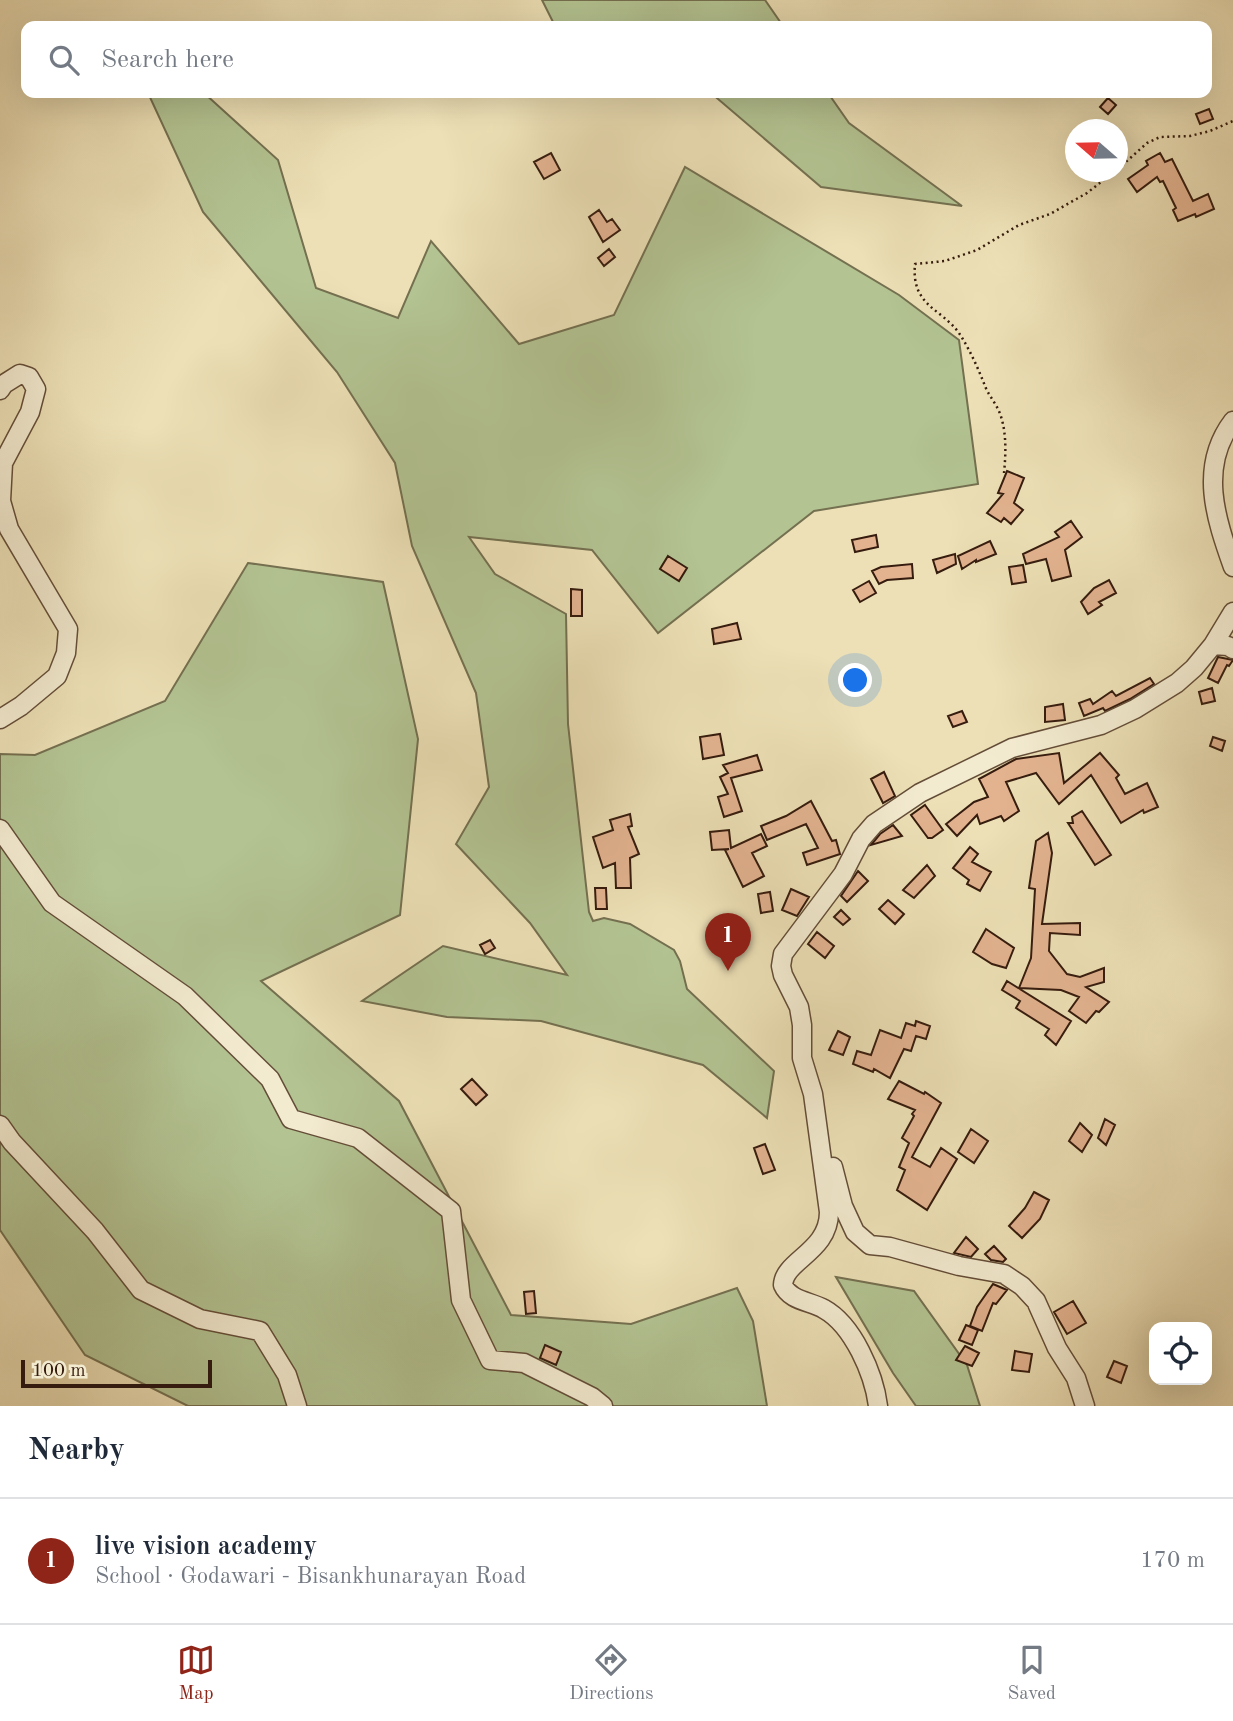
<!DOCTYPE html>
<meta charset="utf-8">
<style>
body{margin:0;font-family:"Old Standard TT",serif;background:#f2f2f3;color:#1f2937}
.controls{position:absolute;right:21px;bottom:21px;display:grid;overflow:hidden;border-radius:14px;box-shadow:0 7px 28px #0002}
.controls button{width:63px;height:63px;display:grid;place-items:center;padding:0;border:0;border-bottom:2px solid #e0e1e3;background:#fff;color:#1f2937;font:35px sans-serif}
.compass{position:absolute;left:1065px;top:119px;width:63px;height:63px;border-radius:50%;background:#fff;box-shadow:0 7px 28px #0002;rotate:290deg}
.scale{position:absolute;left:21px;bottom:18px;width:191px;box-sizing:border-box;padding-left:7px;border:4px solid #361c0e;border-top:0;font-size:19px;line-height:24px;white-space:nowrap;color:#361c0e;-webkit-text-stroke:5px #f3ebd0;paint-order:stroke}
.you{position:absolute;left:856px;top:681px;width:24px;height:24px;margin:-18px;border:5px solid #fff;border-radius:50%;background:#1a73e8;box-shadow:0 0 0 10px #1a73e833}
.badge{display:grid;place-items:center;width:46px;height:46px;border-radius:50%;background:#8f2418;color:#fff;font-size:23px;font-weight:700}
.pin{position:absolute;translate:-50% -58px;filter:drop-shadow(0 2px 4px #0008)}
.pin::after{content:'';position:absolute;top:37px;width:24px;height:21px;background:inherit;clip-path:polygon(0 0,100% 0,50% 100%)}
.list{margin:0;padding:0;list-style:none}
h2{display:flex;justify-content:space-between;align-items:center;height:91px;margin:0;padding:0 28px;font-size:30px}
h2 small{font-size:23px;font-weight:400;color:#747a83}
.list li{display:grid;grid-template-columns:46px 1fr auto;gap:21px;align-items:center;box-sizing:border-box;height:126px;padding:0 28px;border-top:2px solid #e0e1e3}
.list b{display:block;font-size:26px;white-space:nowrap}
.list p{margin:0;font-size:23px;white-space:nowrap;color:#747a83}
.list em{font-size:23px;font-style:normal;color:#747a83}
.icon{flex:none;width:38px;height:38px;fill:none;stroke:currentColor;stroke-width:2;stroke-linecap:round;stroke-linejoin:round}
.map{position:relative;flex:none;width:1233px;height:1406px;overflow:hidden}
.search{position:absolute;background:#fff;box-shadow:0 7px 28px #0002;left:21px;right:21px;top:21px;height:77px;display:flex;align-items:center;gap:18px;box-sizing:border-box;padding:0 24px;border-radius:14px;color:#747a83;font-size:26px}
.sheet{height:217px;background:#fff}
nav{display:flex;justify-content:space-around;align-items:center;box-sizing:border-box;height:98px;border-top:2px solid #e0e1e3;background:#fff;font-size:19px;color:#747a83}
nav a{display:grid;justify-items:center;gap:4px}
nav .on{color:#8f2418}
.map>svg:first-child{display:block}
.green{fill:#b3c392;stroke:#747050;stroke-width:2}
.building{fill:#e3b390;stroke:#361c0e;stroke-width:2}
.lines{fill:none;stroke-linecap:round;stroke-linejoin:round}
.minor-casing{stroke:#644d38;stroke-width:21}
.path{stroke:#361c0e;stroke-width:2.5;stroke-dasharray:2 3.5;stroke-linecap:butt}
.minor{stroke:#f3ebd0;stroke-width:18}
</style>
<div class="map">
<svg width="1233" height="1406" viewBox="0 0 1233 1406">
<rect width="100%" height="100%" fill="#ede0b6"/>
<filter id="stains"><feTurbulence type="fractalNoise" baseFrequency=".00286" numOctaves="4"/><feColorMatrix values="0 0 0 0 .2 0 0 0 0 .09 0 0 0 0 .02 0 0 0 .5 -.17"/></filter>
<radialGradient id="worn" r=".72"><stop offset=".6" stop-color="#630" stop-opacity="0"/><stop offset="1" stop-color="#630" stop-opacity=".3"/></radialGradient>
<path class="green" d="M542 0H765L783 26H555Z
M148 93H204L278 160 316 288 398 318 431 241 519 344 614 315 685 167 899 295 959 340 978 484 814 511 658 633 592 550 469 537 495 574 566 614 568 724 589 912 593 921 604 918 630 924 674 950 680 961 687 989 774 1071 767 1118 703 1065 541 1021 447 1017 362 1001 443 946 567 975 530 923 456 844 489 787 476 693 412 546 395 463 337 372 203 212Z
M711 93H828L849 123 962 206 821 187Z
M248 563 383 582 418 739 400 915 261 981 399 1101 511 1315 631 1324 737 1288 753 1321 767 1406H188L85 1355 0 1230V754L35 755 165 701Z
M836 1277 914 1291 967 1365 980 1406H916L893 1373Z"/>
<path class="building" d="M1108 98 1116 105 1108 114 1100 107Z
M1209 109 1213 119 1200 124 1196 114Z
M551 153 560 170 544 179 534 162Z
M1160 153 1165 162 1172 159 1193 201 1208 194 1214 209 1196 217 1195 214 1178 221 1173 210 1176 208 1163 181 1160 182 1157 177 1137 192 1128 179 1148 165 1146 161Z
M599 210 607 222 612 219 620 230 603 242 589 217Z
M609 249 615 257 604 266 598 258Z
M1007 471 1024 478 1014 503 1023 510 1011 524 1004 518 1001 522 987 513 1003 494 998 493Z
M1071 521 1082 537 1065 550 1071 576 1052 581 1046 559 1026 564 1023 554 1059 537 1055 532Z
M876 535 878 547 855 552 852 540Z
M990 541 996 554 976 562V560L962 569 958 556Z
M955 554 956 564 937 573 933 560Z
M668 556 687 568 679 581 660 569Z
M912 564 913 578 887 580 879 584 872 571 881 567Z
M1023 565 1026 582 1012 584 1009 567Z
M1109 580 1116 593 1099 602 1102 605 1088 614 1081 602 1094 588Z
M869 581 876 593 860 602 853 590Z
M571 589 582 590V616H571Z
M737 623 741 639 714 644 712 629Z
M1218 657 1233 660 1229 666 1227 665 1218 683 1208 678Z
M1150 678 1154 684 1130 699 1105 711 1103 708 1084 716 1079 703 1090 699 1093 704 1112 691 1116 696Z
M1212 688 1215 701 1202 704 1199 692Z
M1063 704 1065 720 1045 722V707Z
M962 711 967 722 953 727 948 716Z
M720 734 724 755 703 759 700 737Z
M1213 737 1225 741 1222 751 1210 746Z
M1059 753 1064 783 1100 753 1119 775 1116 778 1125 794 1147 783 1158 807 1144 813 1143 810 1121 823 1091 775 1059 804 1036 773 1006 782 1019 811 1004 821 1001 816 980 824 977 815 957 836 946 824 974 802 988 797 979 779 1016 759Z
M757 755 762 770 731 778 742 811 724 817 718 797 728 794 720 777 728 773 723 765Z
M884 772 895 796 883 803 871 779Z
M811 801 832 841 836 840 840 854 807 865 803 853 818 848 806 824 767 840 761 826 786 816Z
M925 805 943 830 932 838H928L911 815Z
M1082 811 1111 855 1095 865 1068 823H1073L1072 817Z
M630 814 632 826 628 827 639 854 630 858 631 888H616L615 863 603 868 593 837 613 830 610 820Z
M893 825 902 836 871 845 880 834Z
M729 830 731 848 761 834 767 846 752 853 764 876 743 887 725 850 729 849 712 850 710 832Z
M1048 833 1052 853 1042 924 1080 923V935L1050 933 1049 951 1067 974 1080 977 1104 968V982L1086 987 1109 1002 1099 1012 1096 1011 1086 1023 1069 1011 1079 997 1061 990 1019 988 1031 958 1035 889 1029 888 1036 841Z
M970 847 978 854 972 862 991 872 980 891 967 884 969 880 953 868Z
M927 865 935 876 914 898 903 890Z
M858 871 868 881 847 902 841 896Z
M595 888H606L607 909H596Z
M791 889 809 897 797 916 782 910Z
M770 892 773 911 761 913 758 894Z
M888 900 904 914 895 924 879 909Z
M841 910 850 919 843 925 834 917Z
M986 929 1014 948 1006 968 992 964 973 952Z
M817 932 834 946 825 958 808 944Z
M490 940 495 948 485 954 480 945Z
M1007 981 1071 1021 1056 1045 1045 1035 1049 1029 1016 1008 1020 1001 1002 990Z
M916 1021 930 1026 926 1039 916 1036 911 1051 904 1049 890 1078 874 1069 873 1072 853 1064 857 1051 871 1055 880 1030 901 1038 906 1023 915 1026Z
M838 1031 850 1037 843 1055 829 1050Z
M472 1079 487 1095 476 1105 461 1089Z
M899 1081 924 1094 925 1092 941 1103 912 1157 930 1167 941 1148 957 1159 927 1210 897 1190 905 1170 899 1167 909 1143 902 1138 914 1116 912 1114 915 1110 888 1099Z
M1105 1119 1115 1125 1106 1145 1098 1138Z
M1080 1123 1092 1135 1082 1152 1069 1141Z
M971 1129 988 1141 974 1163 958 1152Z
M765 1144 775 1170 763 1174 754 1148Z
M1034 1192 1049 1200 1040 1219 1022 1238 1009 1226 1025 1208Z
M966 1237 978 1249 971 1257 954 1253Z
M994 1246 1006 1259 1003 1262 991 1260 985 1254Z
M993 1284 1007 1290 996 1304 993 1303 982 1331 970 1326 977 1307Z
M534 1291 536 1313 526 1314 524 1292Z
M1073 1301 1086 1323 1067 1334 1054 1312Z
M966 1325 978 1330 972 1345 959 1340Z
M545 1345 561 1352 556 1365 540 1358Z
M965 1346 979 1353 972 1366 956 1360Z
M1015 1351 1032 1354 1029 1372 1012 1370Z
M1114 1361 1127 1366 1121 1383 1107 1377Z"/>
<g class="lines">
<g class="minor-casing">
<path id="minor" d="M0 390 4 384 20 374 29 377 36 389 30 412 3 463 1 501 9 529 68 629 66 653 57 676 21 706 0 719
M1233 421C1198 467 1216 519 1233 567
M1213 645 1228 646 1233 649
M0 829 52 903 185 996 270 1079 291 1119 358 1138 451 1211 461 1300 490 1360 524 1363 592 1397 603 1406
M0 1125 12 1142 95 1231 141 1290 200 1319 260 1331 287 1375 297 1406
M833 1167 843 1206 855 1232 870 1245 890 1247 959 1266 1004 1274 1022 1286 1036 1301 1057 1348 1076 1378 1085 1406
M878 1406C874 1374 853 1325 824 1309 810 1301 790 1301 783 1285 784 1260 829 1252 829 1212L813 1094 802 1058V1025L799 1007 783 975 781 966 783 954 843 874 861 839 874 824 920 793 1012 748 1101 725 1135 709 1177 683 1194 668 1213 645 1233 612"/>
</g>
<path class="path" d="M1118 169 1147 143 1160 137 1190 136 1210 131 1233 121
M1004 473C1006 453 1007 428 998 409 994 401 988 394 985 386 978 368 970 350 959 333 941 308 911 306 915 264L945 261 977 250 1019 225 1050 214 1087 193 1114 172"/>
<use href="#minor" class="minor"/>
</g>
<rect width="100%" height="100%" filter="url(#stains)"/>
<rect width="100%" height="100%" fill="url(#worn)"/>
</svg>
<div class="controls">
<button><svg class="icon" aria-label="locate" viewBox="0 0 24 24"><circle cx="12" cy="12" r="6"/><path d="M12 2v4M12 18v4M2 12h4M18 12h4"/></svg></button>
</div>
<svg class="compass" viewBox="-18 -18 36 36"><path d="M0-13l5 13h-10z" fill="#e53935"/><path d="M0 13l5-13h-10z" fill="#747a83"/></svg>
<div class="scale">100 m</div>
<div class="you"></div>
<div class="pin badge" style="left:728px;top:971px">1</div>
<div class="search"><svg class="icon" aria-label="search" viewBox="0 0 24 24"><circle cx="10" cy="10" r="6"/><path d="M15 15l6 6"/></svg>Search here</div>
</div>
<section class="sheet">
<h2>Nearby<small></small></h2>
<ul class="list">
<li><span class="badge">1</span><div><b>live vision academy</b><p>School · Godawari - Bisankhunarayan Road</p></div><em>170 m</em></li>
</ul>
</section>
<nav>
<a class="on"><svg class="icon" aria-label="map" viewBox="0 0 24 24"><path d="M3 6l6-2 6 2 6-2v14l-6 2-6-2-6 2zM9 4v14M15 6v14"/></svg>Map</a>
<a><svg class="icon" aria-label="directions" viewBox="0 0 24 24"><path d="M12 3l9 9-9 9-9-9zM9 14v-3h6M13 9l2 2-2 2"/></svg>Directions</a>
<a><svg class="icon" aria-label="saved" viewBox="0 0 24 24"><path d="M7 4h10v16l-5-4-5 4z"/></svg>Saved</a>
</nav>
